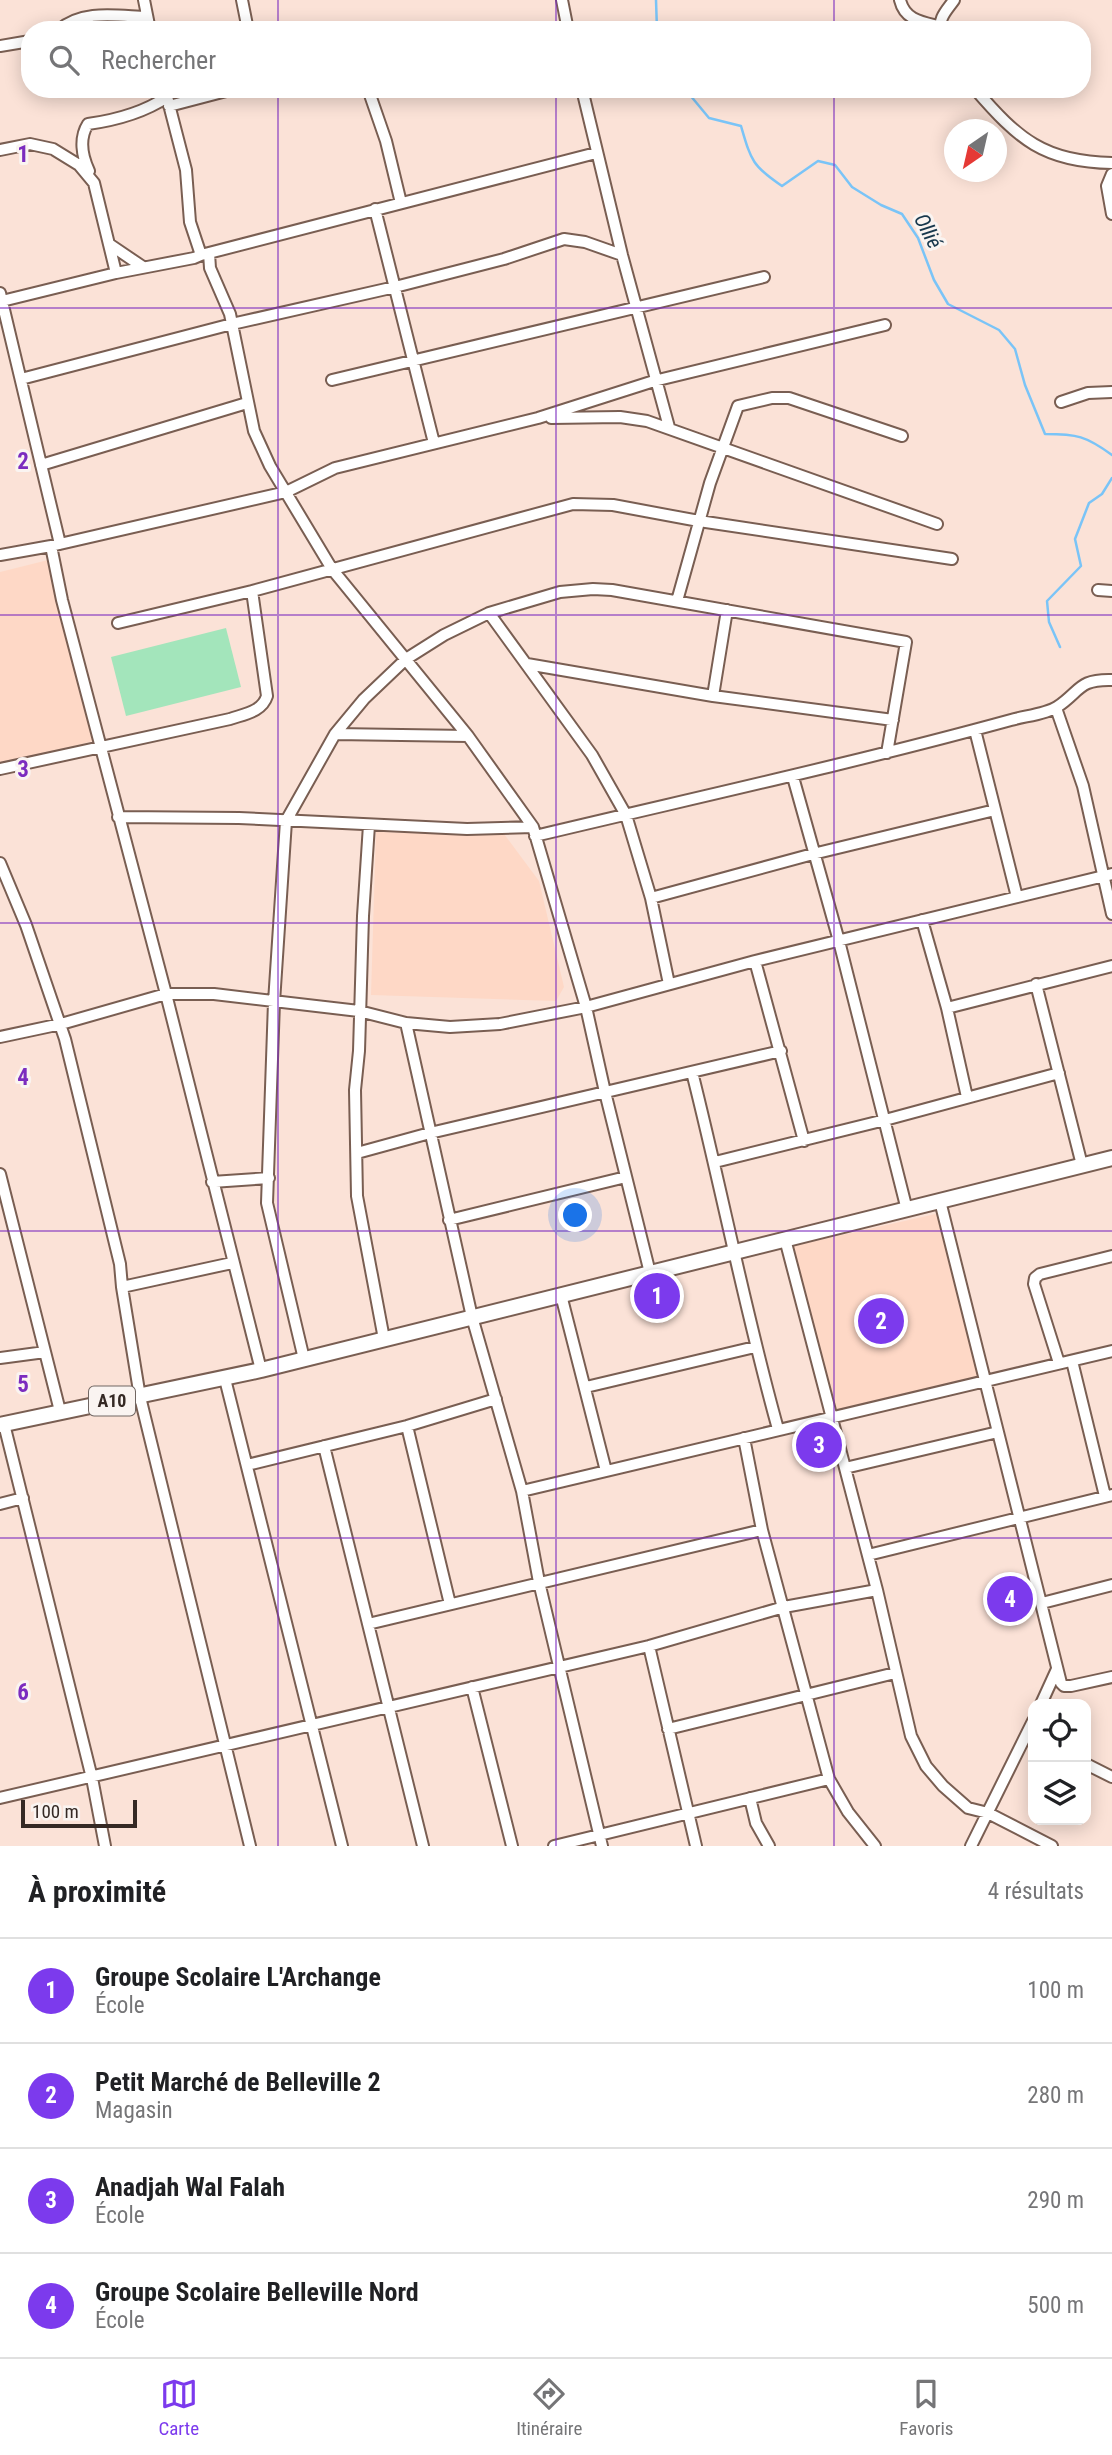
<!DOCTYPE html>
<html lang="fr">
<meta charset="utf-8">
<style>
body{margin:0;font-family:"Roboto Condensed",sans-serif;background:#f6f6f6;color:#202124}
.controls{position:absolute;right:21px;bottom:21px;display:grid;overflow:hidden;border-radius:14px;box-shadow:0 4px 18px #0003}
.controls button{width:63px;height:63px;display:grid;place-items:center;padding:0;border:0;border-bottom:2px solid #e0e0e0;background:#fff;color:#202124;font:35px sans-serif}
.compass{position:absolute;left:944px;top:119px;width:63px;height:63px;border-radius:50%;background:#fff;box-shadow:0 4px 18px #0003;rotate:214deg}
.scale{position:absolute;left:21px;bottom:18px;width:116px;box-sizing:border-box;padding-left:7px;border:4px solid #352924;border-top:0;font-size:19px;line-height:24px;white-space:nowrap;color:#352924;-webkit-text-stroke:5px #faf4f1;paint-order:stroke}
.you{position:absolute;left:576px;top:1216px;width:24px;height:24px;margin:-18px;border:5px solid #fff;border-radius:50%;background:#1a73e8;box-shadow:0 0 0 10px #1a73e833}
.badge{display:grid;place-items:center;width:46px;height:46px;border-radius:50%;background:#7c3aed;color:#fff;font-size:23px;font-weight:700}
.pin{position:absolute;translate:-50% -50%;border:4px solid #fff;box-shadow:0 2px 7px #0006}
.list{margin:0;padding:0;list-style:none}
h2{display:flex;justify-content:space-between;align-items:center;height:91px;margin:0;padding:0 28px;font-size:30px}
h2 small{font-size:23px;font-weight:400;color:#757577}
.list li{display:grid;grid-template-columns:46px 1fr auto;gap:21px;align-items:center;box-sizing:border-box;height:105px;padding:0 28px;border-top:2px solid #e0e0e0}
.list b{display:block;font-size:26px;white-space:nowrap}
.list p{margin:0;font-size:23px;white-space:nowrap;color:#757577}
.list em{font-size:23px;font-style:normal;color:#757577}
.icon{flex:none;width:38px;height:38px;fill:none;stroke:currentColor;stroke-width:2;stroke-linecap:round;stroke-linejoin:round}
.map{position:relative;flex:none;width:1112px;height:1846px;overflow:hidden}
.search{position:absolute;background:#fff;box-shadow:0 4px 18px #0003;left:21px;right:21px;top:21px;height:77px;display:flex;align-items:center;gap:18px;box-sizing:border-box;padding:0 24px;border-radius:28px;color:#757577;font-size:26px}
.sheet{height:511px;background:#fff}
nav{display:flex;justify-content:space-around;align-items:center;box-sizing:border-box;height:98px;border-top:2px solid #e0e0e0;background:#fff;font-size:19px;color:#757577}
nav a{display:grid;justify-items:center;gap:4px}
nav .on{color:#7c3aed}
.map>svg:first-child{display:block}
.built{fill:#fed8c6}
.green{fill:#a3e5bb}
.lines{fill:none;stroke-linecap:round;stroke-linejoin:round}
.stream{stroke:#7ac4f7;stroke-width:2.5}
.minor-casing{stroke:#795e52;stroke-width:14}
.major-casing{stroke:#795e52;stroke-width:18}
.minor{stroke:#fff;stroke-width:10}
.major{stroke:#fff;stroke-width:14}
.grid{fill:none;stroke:#7b2cbf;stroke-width:2;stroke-opacity:0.55}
.labels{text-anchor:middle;stroke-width:6;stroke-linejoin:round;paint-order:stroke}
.shield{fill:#faf4f1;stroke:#706662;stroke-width:2}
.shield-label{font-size:18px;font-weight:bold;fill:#352924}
.water-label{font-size:21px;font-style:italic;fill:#17374c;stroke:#faf4f1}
.grid-label{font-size:23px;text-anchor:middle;font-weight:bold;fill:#7b2cbf;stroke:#faf4f1;stroke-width:6;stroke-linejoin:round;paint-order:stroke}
</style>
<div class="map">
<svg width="1112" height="1846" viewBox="0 0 1112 1846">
<rect width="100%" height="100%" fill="#fbe2d7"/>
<path class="built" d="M48 560 93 741 0 765V572Z
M376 832 504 834 539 881 564 987 556 1001 371 995Z
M940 1213 982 1378 833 1416 789 1247Z"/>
<path class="green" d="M226 628 241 687 126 716 111 657Z"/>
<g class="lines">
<path class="stream" d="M656 0 657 30
M685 89 709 118 741 126C751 160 752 166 782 186L818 161 835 165 852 187 881 205 902 214 918 238 934 280 948 304 999 330 1015 349 1025 385 1045 434C1077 434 1086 436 1112 455
M1060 647 1049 622 1047 601 1081 566 1075 539 1089 503 1102 494 1112 478"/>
<g class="minor-casing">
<path id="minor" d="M144 0 150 30
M242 0 248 30
M562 0 568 30
M900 0C906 25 931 22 951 30
M59 30C82 9 118 16 146 17
M943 30C936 20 948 9 954 0
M0 46 30 41
M368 89 386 141 401 203
M582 89 622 255 669 427
M975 89C1018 139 1044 162 1112 163
M169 106 234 89
M0 150 30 144 53 149 79 165 94 183 116 273
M89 171C82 156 79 138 88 124 117 120 143 113 167 97
M1112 174 1107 186 1112 214
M375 209 434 443
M109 244 143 267
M209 253 210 268 230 314 254 431 270 466 332 569 468 736 533 827 586 1007 605 1092 650 1273
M201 255 596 153
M0 293 60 544
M2 301 116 273 194 258 201 255 190 222 186 170 165 89
M21 379 232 324 395 287 504 259 564 239 585 242 622 255
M332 380 764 277
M1061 402 1088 393 1112 392
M551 418 620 417 647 421 937 524
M41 465 247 403
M51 546 62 600 166 994 261 1370
M0 555 51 546 286 492 335 468 538 418 654 381 885 325
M1098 590 1112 591
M677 601 710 483 738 406 772 398H789L902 436
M489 613 592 755 626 815 651 898 669 984
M118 623 252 591 573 504 613 505 699 521 952 559
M527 664 713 696 893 720
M713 696 727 610
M1056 708 1083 786 1112 914
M975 730 1017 897
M335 734 468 736
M0 769 230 719C244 714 262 712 267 696L252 591
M793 777 839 941 907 1210
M118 817 239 818 467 829 533 827
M369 825 363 916 359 1051 355 1090 357 1196 384 1339
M535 836C694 798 854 763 1011 720 1025 716 1046 714 1057 707 1081 691 1078 679 1112 680
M0 863 26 925 65 1039 120 1264 122 1287 140 1397 250 1846
M651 898 813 854 995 810
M922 920 947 1008 967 1097
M755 961 804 1141
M1036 984 1082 1165
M947 1008 1112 966
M406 1023 472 1317 522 1491 539 1582 602 1846
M0 1037 61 1024 166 994H214L359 1011 406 1023 450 1027 500 1024 586 1007 755 961 1112 874
M692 1072C722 1191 745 1311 778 1429
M357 1153 430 1133 781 1051
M715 1162 885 1120 1059 1073
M0 1174 60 1411
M212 1182 269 1178
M940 1201 1061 1683 1064 1686H1071L1112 1677
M449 1220 626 1177
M785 1239 877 1590 911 1736 926 1766 943 1786 968 1808 988 1813 1052 1846
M122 1287 232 1263
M561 1295 606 1471
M0 1358 45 1352
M304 1359 267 1203 274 1002 286 821 335 734 364 699 406 659 444 635 489 613 560 592 593 589 612 590 906 642 887 753
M1072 1361 1105 1496
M1059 1363 1034 1284 1035 1278 1040 1274 1112 1256
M225 1379 342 1846
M586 1387 755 1347
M4 1424 92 1778 105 1846
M407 1426 450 1604
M744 1438 762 1530 829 1779 848 1812 875 1846
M324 1446 423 1846
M247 1465 407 1426 496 1399
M845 1468 998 1432
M522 1491 1112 1351
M0 1504 23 1498
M868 1555 1112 1495
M1042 1603 1112 1585
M368 1624 762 1530
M649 1646 696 1846
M472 1687 512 1846
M1041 1704 1057 1669
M668 1729 895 1673
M1086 1764 1112 1777
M0 1798 649 1646 784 1607 877 1590
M750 1798 756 1823 769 1846
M554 1846 829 1779
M971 1846 1033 1721"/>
</g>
<g class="major-casing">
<path id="major" d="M0 1425 261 1370 1112 1158"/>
</g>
<use href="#minor" class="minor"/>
<use href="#major" class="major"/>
</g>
<path class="grid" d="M278 0V30M556 0V30M834 0V30M278 89V1846M556 89V1846M834 89V1846M0 308H1112M0 615H1112M0 923H1112M0 1231H1112M0 1538H1112"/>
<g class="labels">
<rect class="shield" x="89" y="1386.5" width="46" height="29" rx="5"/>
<g class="shield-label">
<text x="112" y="1407">A10</text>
</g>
<g class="water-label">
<text transform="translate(928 231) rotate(62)" y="7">Ollié</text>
</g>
</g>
<g class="grid-label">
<text x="23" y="162">1</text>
<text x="23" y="469">2</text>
<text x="23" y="777">3</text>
<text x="23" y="1085">4</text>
<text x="23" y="1392">5</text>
<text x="23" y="1700">6</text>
</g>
</svg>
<div class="controls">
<button><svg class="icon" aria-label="locate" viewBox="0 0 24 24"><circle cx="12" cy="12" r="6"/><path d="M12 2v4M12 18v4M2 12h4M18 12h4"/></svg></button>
<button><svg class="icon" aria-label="layers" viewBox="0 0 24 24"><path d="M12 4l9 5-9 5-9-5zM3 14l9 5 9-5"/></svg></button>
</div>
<svg class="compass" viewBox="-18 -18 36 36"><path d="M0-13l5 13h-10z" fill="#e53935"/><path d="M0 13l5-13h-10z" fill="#757577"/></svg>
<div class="scale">100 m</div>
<div class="you"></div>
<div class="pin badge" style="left:657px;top:1296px">1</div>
<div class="pin badge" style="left:881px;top:1321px">2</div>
<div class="pin badge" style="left:819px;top:1445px">3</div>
<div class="pin badge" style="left:1010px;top:1599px">4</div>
<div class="search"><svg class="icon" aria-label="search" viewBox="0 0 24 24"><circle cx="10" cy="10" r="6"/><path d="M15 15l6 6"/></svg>Rechercher</div>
</div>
<section class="sheet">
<h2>À proximité<small>4 résultats</small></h2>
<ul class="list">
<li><span class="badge">1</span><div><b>Groupe Scolaire L'Archange</b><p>École</p></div><em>100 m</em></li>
<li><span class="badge">2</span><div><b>Petit Marché de Belleville 2</b><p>Magasin</p></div><em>280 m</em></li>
<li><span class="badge">3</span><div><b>Anadjah Wal Falah</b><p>École</p></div><em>290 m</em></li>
<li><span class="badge">4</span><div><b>Groupe Scolaire Belleville Nord</b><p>École</p></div><em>500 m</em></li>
</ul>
</section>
<nav>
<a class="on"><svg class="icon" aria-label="map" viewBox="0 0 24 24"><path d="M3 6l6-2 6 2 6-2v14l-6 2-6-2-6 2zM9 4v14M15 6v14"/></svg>Carte</a>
<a><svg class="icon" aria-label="directions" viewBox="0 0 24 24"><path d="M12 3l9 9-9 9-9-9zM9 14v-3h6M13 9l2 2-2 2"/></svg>Itinéraire</a>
<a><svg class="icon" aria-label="saved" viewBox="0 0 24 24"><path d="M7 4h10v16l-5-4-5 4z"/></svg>Favoris</a>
</nav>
